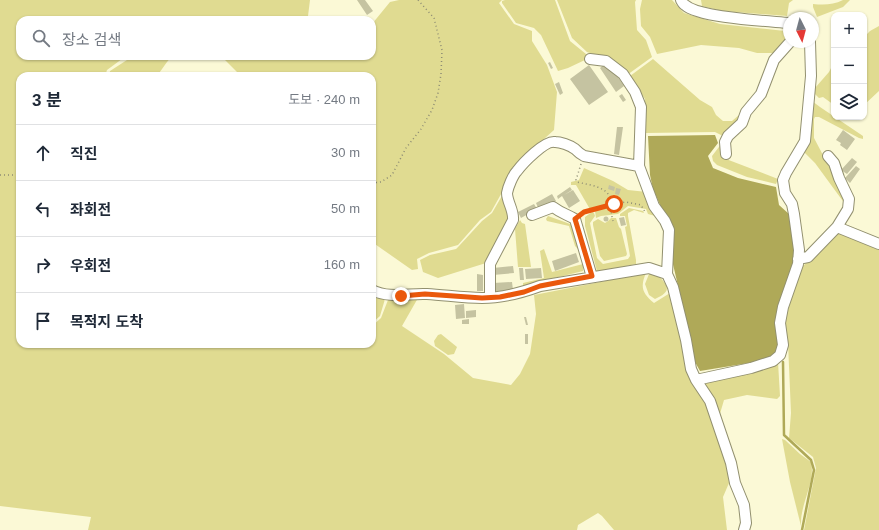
<!DOCTYPE html>
<html lang="ko">
<meta charset="utf-8">
<style>
body{margin:0;font-family:Helvetica,"Noto Sans KR",sans-serif;background:#f2f2f3;color:#1f2937}
.controls{position:absolute;right:12px;top:12px;display:grid;overflow:hidden;border-radius:8px;box-shadow:0 1px 3px #0004}
.controls button{width:36px;height:36px;display:grid;place-items:center;padding:0;border:0;border-bottom:1px solid #e0e1e3;background:#fff;color:#1f2937;font:20px sans-serif}
.compass{position:absolute;left:783px;top:12px;width:36px;height:36px;border-radius:50%;background:#fff;box-shadow:0 1px 3px #0004;rotate:174deg}
.stop{position:absolute;width:12px;height:12px;margin:-9px;border:3px solid #ea580c;border-radius:50%;background:#fff}
.stop.end{background:#ea580c;border-color:#fff;box-shadow:0 1px 4px #0008}
.list{margin:0;padding:0;list-style:none}
h2{display:flex;justify-content:space-between;align-items:center;height:52px;margin:0;padding:0 16px;font-size:17px}
h2 small{font-size:13px;font-weight:400;color:#747a83}
.list li{display:grid;grid-template-columns:26px 1fr auto;gap:12px;align-items:center;box-sizing:border-box;height:56px;padding:0 16px;border-top:1px solid #e0e1e3}
.list b{display:block;font-size:15px;white-space:nowrap}
.list em{font-size:13px;font-style:normal;color:#747a83}
.icon{flex:none;width:22px;height:22px;fill:none;stroke:currentColor;stroke-width:2;stroke-linecap:round;stroke-linejoin:round}
.map{position:relative;flex:none;width:879px;height:530px;overflow:hidden}
.search{position:absolute;background:#fff;box-shadow:0 1px 3px #0004;left:16px;top:16px;width:360px;height:44px;display:flex;align-items:center;gap:10px;box-sizing:border-box;padding:0 14px;border-radius:12px;color:#747a83;font-size:15px}
.panel{position:absolute;background:#fff;box-shadow:0 1px 3px #0004;left:16px;top:72px;width:360px;height:276px;border-radius:12px}
.map>svg:first-child{display:block}
.green{fill:#e0db91}
.water{fill:#afa958}
.lines{fill:none;stroke-linecap:round;stroke-linejoin:round}
.stream{stroke:#afa958;stroke-width:2.5}
.building{fill:#c5c3a1}
.minor-casing{stroke:#92906f;stroke-width:12}
.path{stroke:#8d8c74;stroke-width:1.5;stroke-dasharray:1 3;stroke-linecap:butt}
.minor{stroke:#fff;stroke-width:10}
.route{stroke:#ea580c;stroke-width:5}
</style>
<div class="map">
<svg width="879" height="530" viewBox="0 0 879 530">
<rect width="100%" height="100%" fill="#fbf9d6"/>
<path class="green" d="M0 0H310L308 16 309 20H20V56H126L107 70 105 76H20V344H372V326L381 318 388 300 418 298 402 326 444 354 473 378 511 385 520 374 530 354 536 314 534 295 646 273C640 287 642 293 654 303L670 293 689 371 709 402 727 464 729 483 723 497 727 530H614L602 516 598 513 578 525 577 530H88L91 517 0 506Z
M399 0H502L499 3 514 24 532 31V41L547 65 557 92 554 130 535 147 515 169 491 212 480 220 458 245 429 253 417 259 418 269 412 270 372 242V76H241L221 56H372V24L390 2Z
M505 0H555L570 41 586 54 587 59 568 68 558 71 541 35 534 28 516 23 502 3V1Z
M557 0H636L635 2 637 30 646 40 652 57 627 75 611 60 587 52 572 38Z
M642 0H672L684 13 720 24 785 31 789 33 788 37 775 53H757L739 48 701 45 657 54 650 37 641 26 640 9Z
M701 0H793L789 3 787 16 722 11 702 6Z
M843 0H850L843 7 817 17 813 7V4C824 5 833 5 843 0Z
M879 26V91L864 105V37L870 31Z
M138 56H172L167 62 157 76H109L110 71 127 60Z
M653 59 700 100 712 107 716 115 723 121H732L739 115 737 121 723 136 715 132 646 133 645 99 630 76Z
M834 62V105L823 97 819 98 814 93 815 88 829 72Z
M812 101 820 107 863 136V139L859 138 819 117H815L814 119V138L845 197V204L815 163 803 151Z
M722 143 726 159 778 179 776 184 747 177 717 165 713 161 712 156Z
M584 168 613 181 628 190 647 192 659 217 648 214 646 209 628 206 618 214 601 216 596 218 595 211H591L576 185H571V182L579 180Z
M503 194 511 214 486 263 438 278 423 272 420 260 430 255 456 249 459 246 482 221 492 213Z
M629 208 643 211 644 213 634 210 628 213V216L636 260V264L602 271H597L585 226V217L592 212 594 213 595 216 590 223 597 258 603 264 628 259 630 256 625 227 627 226 625 216H620V214Z
M548 216 573 225 580 251 575 246 569 226 547 221 546 219Z
M611 218H616L619 227 621 229 627 254 626 256 604 261 600 256 593 225V222L598 219 605 223 608 221Z
M520 220 522 223 525 224 531 267H518L515 229Z
M837 232 879 250V530H804L816 468 813 457 789 438 791 413 788 343 784 323 801 268Z
M544 249 552 272 583 264V271L523 286V283L544 278 540 251Z
M649 274H657C668 286 673 291 655 299L649 295 645 284Z
M372 295 385 299 380 316 372 323Z
M441 334 457 347 454 354 448 355 435 346 434 341 438 335Z
M778 362 780 396 777 399 747 395 724 400 719 417 707 388 706 384 709 380Z
M782 439 785 440 800 454 811 462C815 478 805 496 802 513 801 517 801 521 801 526L790 482Z"/>
<path class="water" d="M715 135 718 143 708 156 713 168 738 178 776 187 779 205 789 214 793 229 794 262 790 276 784 288 775 322 779 343 778 350 772 357 749 363 700 371 695 362 690 340 683 307 672 260 665 216 653 189 650 175 648 136Z"/>
<g class="lines">
<path class="stream" d="M783 362 784 435 811 460 814 470 802 530"/>
</g>
<path class="building" d="M357 0H365L373 11 367 15Z
M550 62 553 68 551 69 548 63Z
M606 63 613 70 624 86 616 92 600 68Z
M589 65 608 92 589 105 570 79Z
M559 82 563 93 560 95 555 84Z
M622 94 626 100 623 102 619 96Z
M617 127H623L619 155 614 154Z
M843 130 855 139 847 150 840 145 841 143 836 140Z
M852 158 857 162 847 174 841 170Z
M856 166 860 169 850 183 845 178Z
M609 185 615 187 614 191 608 189Z
M570 187 572 190 564 195 573 190 580 201 569 208 562 196 558 199 557 196Z
M616 188 621 189 619 195 615 194Z
M552 194 556 201 539 210 536 203Z
M534 204 537 209 521 218 518 212Z
M603.5 219a2.5 2.5 0 1 1 5 0a2.5 2.5 0 1 1-5 0Z
M624 217 626 225 621 226 619 218Z
M576 253 579 262 555 271 552 261Z
M513 266 514 273 493 275V268Z
M519 268H523L524 280H520Z
M541 268 542 278 526 279 525 269Z
M477 274 483 275V291H477Z
M512 282 513 290 494 292 493 283Z
M464 304 465 318 456 319 455 305Z
M476 310V317L466 318V311Z
M524 317H526L528 325H526Z
M469 319V324H462V320Z
M525 334H528V344H525Z"/>
<g class="lines">
<g class="minor-casing">
<path id="minor" d="M681 0C682 2 683 4 685 5 699 18 768 21 789 23
M590 59 606 61 623 74 635 92 641 107 639 166 654 206 665 221 669 230 667 274
M726 154 725 142 728 136 742 123 746 112 761 94 774 60 790 42
M828 156 834 163 839 178 849 199 848 209 837 227
M532 215 553 207C561 213 566 214 575 219L592 277
M798 259 808 257 837 227 879 244
M372 290C390 299 408 293 427 294 445 295 464 298 482 298 502 298 521 293 540 286L649 268 667 274 673 287 686 340 691 369 696 380 710 401 731 463 735 483 744 505 746 523 744 530
M490 297V264L513 220C514 210 507 202 507 193 508 187 513 175 517 171 523 163 545 140 555 142 560 142 570 145 575 149 578 152 580 154 584 156L639 166
M696 380 751 368 773 361 780 355 783 345 780 323 783 307 798 264 799 250 794 214 792 204 785 193 783 180 786 173 805 141 811 76 810 42"/>
</g>
<path class="path" d="M581 164 576 180 577 182C588 185 610 186 611 202 611 209 611 214 613 221
M0 175H20
M372 183 381 182 392 175 406 148 421 129 432 110 438 93 441 74 442 50 434 18 418 0
M581 214 584 212 614 204 626 202 641 205 645 212"/>
<use href="#minor" class="minor"/>
</g>
<g class="lines">
<path class="route" d="M401 296 425 294 482 298 500 297 524 292 540 286 592 276 575 219 584 212 614 204"/>
</g>
</svg>
<div class="controls">
<button>+</button>
<button>−</button>
<button><svg class="icon" aria-label="layers" viewBox="0 0 24 24"><path d="M12 4l9 5-9 5-9-5zM3 14l9 5 9-5"/></svg></button>
</div>
<svg class="compass" viewBox="-18 -18 36 36"><path d="M0-13l5 13h-10z" fill="#e53935"/><path d="M0 13l5-13h-10z" fill="#747a83"/></svg>
<div class="stop" style="left:614px;top:204px"></div>
<div class="stop end" style="left:401px;top:296px"></div>
<div class="search"><svg class="icon" aria-label="search" viewBox="0 0 24 24"><circle cx="10" cy="10" r="6"/><path d="M15 15l6 6"/></svg>장소 검색</div>
<section class="panel">
<h2>3 분<small>도보 · 240 m</small></h2>
<ul class="list">
<li><svg class="icon" aria-label="ahead" viewBox="0 0 24 24"><path d="M12 20V5M6 11l6-6 6 6"/></svg><div><b>직진</b></div><em>30 m</em></li>
<li><svg class="icon" aria-label="left" viewBox="0 0 24 24"><path d="M17 20v-9H6M10 6l-5 5 5 5"/></svg><div><b>좌회전</b></div><em>50 m</em></li>
<li><svg class="icon" aria-label="right" viewBox="0 0 24 24"><path d="M7 20v-9h11M14 6l5 5-5 5"/></svg><div><b>우회전</b></div><em>160 m</em></li>
<li><svg class="icon" aria-label="arrive" viewBox="0 0 24 24"><path d="M6 21V4h12l-3 4 3 4H6"/></svg><div><b>목적지 도착</b></div></li>
</ul>
</section>
</div>
